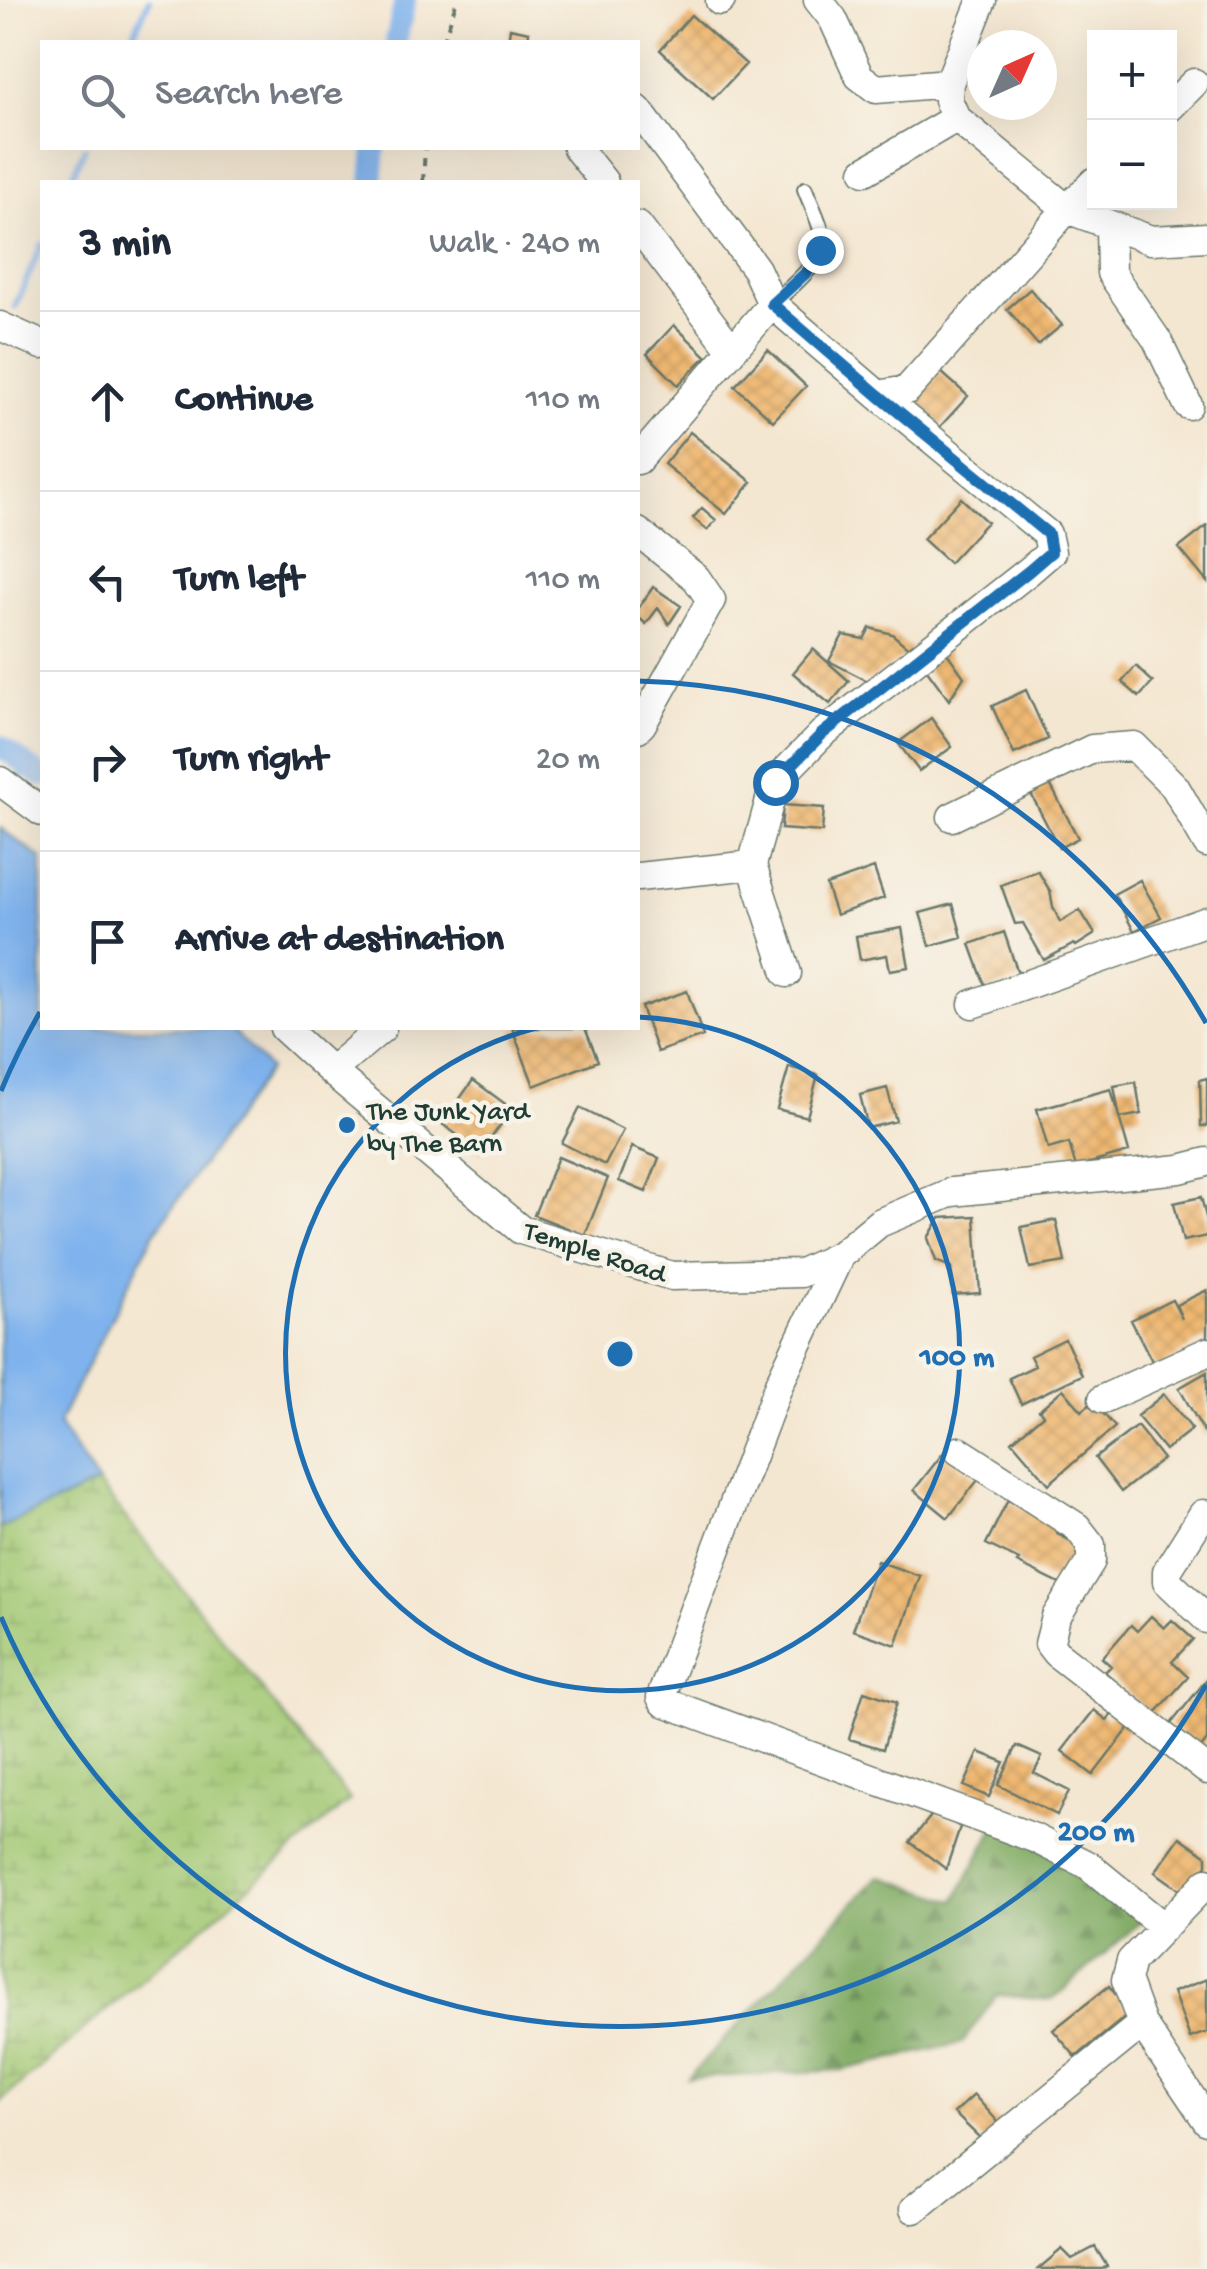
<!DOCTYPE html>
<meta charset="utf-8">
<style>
body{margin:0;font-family:"Gochi Hand",sans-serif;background:#f6f6f7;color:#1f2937}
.controls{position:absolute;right:30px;top:30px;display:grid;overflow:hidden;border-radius:0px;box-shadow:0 10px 40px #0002}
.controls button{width:90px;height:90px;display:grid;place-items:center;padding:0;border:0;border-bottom:2px solid #e0e1e3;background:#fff;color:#1f2937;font:50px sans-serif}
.compass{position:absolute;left:967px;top:30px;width:90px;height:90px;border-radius:50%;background:#fff;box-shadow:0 10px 40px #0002;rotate:45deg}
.stop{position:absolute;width:30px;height:30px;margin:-22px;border:8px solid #1f6fb2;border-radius:50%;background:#fff}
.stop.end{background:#1f6fb2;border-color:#fff;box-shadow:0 2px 10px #0008}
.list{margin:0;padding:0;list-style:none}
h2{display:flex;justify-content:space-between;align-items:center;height:130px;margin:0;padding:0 40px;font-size:42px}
h2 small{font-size:32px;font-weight:400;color:#747a83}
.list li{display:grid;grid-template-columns:65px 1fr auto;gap:30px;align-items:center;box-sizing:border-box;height:180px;padding:0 40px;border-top:2px solid #e0e1e3}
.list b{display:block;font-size:38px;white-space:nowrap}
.list em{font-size:32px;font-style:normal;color:#747a83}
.icon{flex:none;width:55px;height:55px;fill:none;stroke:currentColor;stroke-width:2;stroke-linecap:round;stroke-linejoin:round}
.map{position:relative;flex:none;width:1207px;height:2269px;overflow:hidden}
.search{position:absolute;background:#fff;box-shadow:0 10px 40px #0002;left:40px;top:40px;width:600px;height:110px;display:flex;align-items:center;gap:25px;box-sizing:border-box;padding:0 35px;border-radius:0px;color:#747a83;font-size:38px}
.panel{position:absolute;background:#fff;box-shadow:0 10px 40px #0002;left:40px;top:180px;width:600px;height:850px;border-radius:0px}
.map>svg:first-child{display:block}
.forest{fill:url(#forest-firs);stroke:#50744c;stroke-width:2.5}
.wetland{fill:url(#wetland-marsh);stroke:#608254;stroke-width:2.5}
.water{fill:#80b3ed;stroke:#507890;stroke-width:2.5}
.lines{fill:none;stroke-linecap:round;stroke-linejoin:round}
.stream{stroke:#80b3ed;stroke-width:6}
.canal{stroke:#80b3ed;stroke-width:22}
.building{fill:url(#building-cross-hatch)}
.lane-casing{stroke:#6a786b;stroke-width:18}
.street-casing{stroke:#6a786b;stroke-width:31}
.path{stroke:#6a786b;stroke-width:4;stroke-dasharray:8 8;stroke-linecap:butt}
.lane{stroke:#fff;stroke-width:14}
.street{stroke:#fff;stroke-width:28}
.route{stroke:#1f6fb2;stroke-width:12}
.ring{fill:none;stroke:#1f6fb2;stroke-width:5}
.poi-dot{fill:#1f6fb2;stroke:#f7f3e8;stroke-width:4}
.labels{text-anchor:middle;stroke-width:9;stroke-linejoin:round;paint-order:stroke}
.poi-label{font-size:28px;fill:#1f3d34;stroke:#f7f3e8;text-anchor:start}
.street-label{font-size:28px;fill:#1f3d34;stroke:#f7f3e8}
.centre{fill:#1f6fb2;stroke:#f7f3e8;stroke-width:5}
.ring-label{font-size:30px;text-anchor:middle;font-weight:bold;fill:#1f6fb2;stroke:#f7f3e8;stroke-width:9;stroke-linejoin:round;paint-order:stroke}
</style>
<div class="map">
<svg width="1207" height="2269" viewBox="0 0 1207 2269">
<defs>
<pattern id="forest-firs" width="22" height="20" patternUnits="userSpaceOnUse" patternTransform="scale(2.5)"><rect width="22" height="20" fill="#81ac65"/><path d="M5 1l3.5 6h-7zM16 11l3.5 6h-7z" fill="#698d54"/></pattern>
<pattern id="wetland-marsh" width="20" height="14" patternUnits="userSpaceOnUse" patternTransform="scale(2.5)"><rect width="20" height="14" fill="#a2c873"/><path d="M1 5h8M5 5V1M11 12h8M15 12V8" fill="none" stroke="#83a45f"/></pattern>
<pattern id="building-cross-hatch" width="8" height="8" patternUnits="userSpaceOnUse" patternTransform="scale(2.5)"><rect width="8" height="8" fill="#efb872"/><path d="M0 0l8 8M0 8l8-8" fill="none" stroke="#cc9f63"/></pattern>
</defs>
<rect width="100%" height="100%" fill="#f7f3e8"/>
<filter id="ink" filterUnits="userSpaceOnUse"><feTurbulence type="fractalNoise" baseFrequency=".01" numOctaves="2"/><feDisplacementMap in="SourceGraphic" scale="20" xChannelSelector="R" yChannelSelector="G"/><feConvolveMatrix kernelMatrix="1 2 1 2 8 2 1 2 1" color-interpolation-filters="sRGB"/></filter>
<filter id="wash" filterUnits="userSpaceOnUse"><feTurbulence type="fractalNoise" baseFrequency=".0048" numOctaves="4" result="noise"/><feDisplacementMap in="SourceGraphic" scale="40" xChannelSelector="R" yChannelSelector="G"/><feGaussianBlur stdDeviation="2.25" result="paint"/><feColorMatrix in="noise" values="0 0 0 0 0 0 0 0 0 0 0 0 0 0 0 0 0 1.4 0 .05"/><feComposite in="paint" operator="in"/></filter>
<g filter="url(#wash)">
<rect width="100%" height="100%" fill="#f4e7d2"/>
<path class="forest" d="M998 1821 1153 1911 1052 2000 997 1995 962 2043 842 2070 688 2078 879 1876 955 1901Z"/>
<path class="wetland" d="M98 1483 350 1800 0 2102V1528Z"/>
<path class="water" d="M0 828 42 859V1028H230L269 1069 153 1235 58 1424 98 1483 0 1528Z"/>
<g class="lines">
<path class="stream" d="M130 42 149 0
M69 182 85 148
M15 307 42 244
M13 782 31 769"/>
<path class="canal" d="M396 42 405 0
M372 182 375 148
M0 746 42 776"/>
</g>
<g id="blocks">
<path class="building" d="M691 15 746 64 713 99 660 50Z
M510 28 529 32 528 42H508Z
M1030 289 1062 325 1038 345 1007 309Z
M674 325 706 356 678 385 647 354Z
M768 350 806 386 773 421 735 386Z
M940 371 968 396 937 430 910 405Z
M690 432 752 482 726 514 664 464Z
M961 498 987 522 949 563 923 539Z
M702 508 716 520 707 530 693 518Z
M1207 526V582L1179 548Z
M653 587 681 606 669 624 658 608 646 624 638 617V609Z
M870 628 892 634 912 651 868 681 829 661 843 635 864 639Z
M813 649 849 681 830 704 793 673Z
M945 650 964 677 949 700 924 666Z
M1136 666 1153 682 1139 697 1122 682Z
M1026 690 1048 739 1014 754 992 706Z
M931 718 952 747 919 771 898 743Z
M1047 778 1078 838 1059 848 1028 788Z
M783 805 824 808 822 832 781 829Z
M874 868 884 898 836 915 826 885Z
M1038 871 1050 891 1053 907 1060 922 1080 910 1095 934 1076 946 1074 944 1044 960 1023 923 1015 924 1001 885Z
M1140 880 1161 917 1134 931 1114 894Z
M953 904 962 937 930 946 920 913Z
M902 928 909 967 890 970 887 955 860 960 856 936Z
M1004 932 1020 979 987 991 970 944Z
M687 991 703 1036 657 1052 641 1007Z
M512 1028H585L598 1061 534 1086Z
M789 1067 818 1075 807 1117 777 1109Z
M1207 1078V1126H1201L1200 1080Z
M473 1080 512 1109 481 1152 442 1124Z
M1136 1082 1141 1114 1120 1118 1114 1086Z
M887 1088 896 1121 868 1128 860 1095Z
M1111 1089 1129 1152 1076 1167 1069 1143 1048 1149 1037 1109Z
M580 1108 623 1130 605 1165 562 1143Z
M632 1147 659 1158 646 1192 619 1181Z
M558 1157 608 1178 585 1235 534 1215Z
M1201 1197 1207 1221V1236L1183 1241 1174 1203Z
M975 1216 980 1293 953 1295 951 1267 936 1261 928 1238 940 1218Z
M1056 1220 1065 1262 1030 1268 1021 1227Z
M1207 1290V1338L1195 1344 1157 1371 1131 1320 1172 1300 1182 1319 1176 1305Z
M1065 1339 1082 1375 1021 1404 1009 1378 1035 1366 1030 1356Z
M1207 1372V1437L1179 1388Z
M1063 1389 1082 1411 1093 1402 1115 1427 1049 1484 1012 1441 1043 1415 1039 1410Z
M1164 1394 1192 1429 1165 1450 1137 1416Z
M1137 1426 1163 1459 1121 1492 1095 1458Z
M944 1452 978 1480 948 1518 914 1490Z
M1008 1500 1061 1526 1057 1534 1089 1550 1070 1589 1017 1563 1019 1560 986 1544Z
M877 1561 920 1576 896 1645 853 1630Z
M1151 1616 1164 1628 1172 1620 1193 1639 1172 1662 1188 1677 1153 1716 1105 1672 1111 1666 1102 1658 1131 1625 1137 1631Z
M1207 1679V1740L1200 1749 1170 1725Z
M864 1691 897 1702 883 1749 849 1739Z
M1094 1710 1107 1720 1115 1710 1133 1723 1093 1775 1062 1751Z
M1017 1746 1042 1757 1034 1773 1069 1791 1057 1815 998 1785Z
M979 1752 1004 1762 989 1797 964 1786Z
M935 1811 960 1827 946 1869 910 1842Z
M1180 1837 1207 1856V1865L1186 1894 1155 1872Z
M1207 1979V2032L1190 2038 1173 1992Z
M1109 1986 1130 2013 1076 2057 1053 2030Z
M974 2095 999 2123 984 2142 954 2113Z
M1095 2247 1107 2266 1102 2269H1038L1062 2249 1072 2259Z"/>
</g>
</g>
<g filter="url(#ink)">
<use href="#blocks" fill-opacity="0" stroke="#6a786b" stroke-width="2.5"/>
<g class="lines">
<g class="lane-casing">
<path id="lane" d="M772 304C789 288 827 261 822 234 819 219 810 203 805 189"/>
</g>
<g class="street-casing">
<path id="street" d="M818 0 833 19 859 76 876 89 949 83
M982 0 949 83 948 100 956 118 1067 209 1094 182
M720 1 721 0
M1170 107 1194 83
M638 110 756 269 772 304 878 395 907 390 1067 209 1151 240 1207 237
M577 148 604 182
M865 171 956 118
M1110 225 1111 273 1157 340 1188 405
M638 226 732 350
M0 326 42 345
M638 460 772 304
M638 532 696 578 711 600 642 724 638 728
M0 781 42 812
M952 817 1092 749 1134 746 1175 787 1207 843
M638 877 752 865
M787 973 752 865 775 782 822 734 1029 571 1051 552 1047 534 878 395
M973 1004 1207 921
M284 1028 331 1071 521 1230 672 1276 801 1273 840 1255 879 1223 952 1192 1180 1169 1207 1162
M331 1071 382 1028
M840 1255 779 1384 661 1697 664 1702 1034 1838 1088 1865 1164 1927
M1103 1399 1207 1352
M959 1451 1077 1527 1091 1545V1561L1056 1617 1049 1644 1056 1653 1207 1770
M1203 1514 1167 1571V1581L1207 1619
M1207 1882 1131 1961 1126 1980 1142 2024 1207 2121
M914 2209 1142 2024"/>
</g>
<path class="path" d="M443 42 457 0
M423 182 425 148"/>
<use href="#lane" class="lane"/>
<use href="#street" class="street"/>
</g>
</g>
<g class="lines" filter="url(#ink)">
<path class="route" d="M775 782 822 734 1029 571 1051 552 1048 534 878 395 772 304 808 271 820 250"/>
</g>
<g class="ring">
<path d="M638 1017A337 337 0 1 1 536 1028"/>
<path d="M1206 1685A673 673 0 0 1 1 1617M1 1091A673 673 0 0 1 40 1012M638 681A673 673 0 0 1 1206 1023"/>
</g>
<circle class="poi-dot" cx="347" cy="1125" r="10"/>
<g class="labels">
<g class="poi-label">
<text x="367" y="1119">The Junk Yard<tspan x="367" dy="32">by The Barn</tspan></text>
</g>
<g class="street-label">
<text transform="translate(596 1250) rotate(18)" y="10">Temple Road</text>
</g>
</g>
<circle cx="620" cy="1354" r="15" class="centre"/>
<g class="ring-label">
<text x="957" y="1365">100 m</text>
<text x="1096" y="1840">200 m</text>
</g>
</svg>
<div class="controls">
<button>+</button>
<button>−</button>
</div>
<svg class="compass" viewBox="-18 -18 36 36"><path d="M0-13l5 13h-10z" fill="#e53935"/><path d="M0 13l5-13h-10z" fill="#747a83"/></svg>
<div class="stop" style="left:775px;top:782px"></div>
<div class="stop end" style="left:820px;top:250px"></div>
<div class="search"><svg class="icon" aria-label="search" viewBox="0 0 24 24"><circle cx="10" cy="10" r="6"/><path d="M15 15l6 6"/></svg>Search here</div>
<section class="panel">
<h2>3 min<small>Walk · 240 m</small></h2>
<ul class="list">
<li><svg class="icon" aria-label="ahead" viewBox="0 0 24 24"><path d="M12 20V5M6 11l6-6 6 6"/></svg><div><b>Continue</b></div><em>110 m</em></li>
<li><svg class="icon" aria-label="left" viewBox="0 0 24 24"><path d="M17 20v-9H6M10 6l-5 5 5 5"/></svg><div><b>Turn left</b></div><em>110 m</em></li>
<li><svg class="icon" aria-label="right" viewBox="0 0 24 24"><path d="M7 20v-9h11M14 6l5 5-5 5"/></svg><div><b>Turn right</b></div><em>20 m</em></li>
<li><svg class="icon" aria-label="arrive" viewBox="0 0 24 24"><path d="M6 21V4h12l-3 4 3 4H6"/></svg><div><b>Arrive at destination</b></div></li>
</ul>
</section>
</div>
